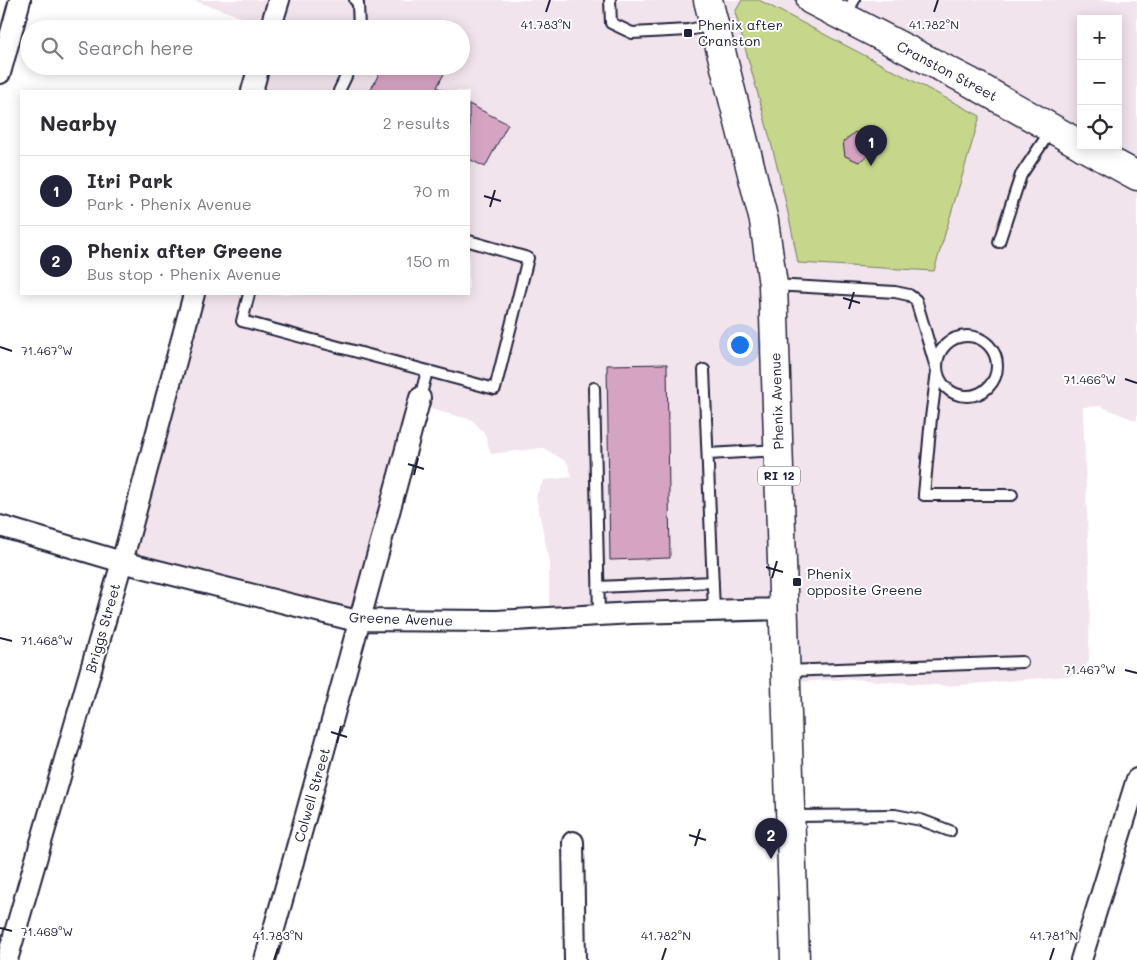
<!DOCTYPE html>
<meta charset="utf-8">
<style>
body{margin:0;font-family:Mali,sans-serif;background:#f7f7f7;color:#2b2b33}
.controls{position:absolute;right:15px;top:15px;display:grid;overflow:hidden;border-radius:0px;box-shadow:0 2px 12px #0003}
.controls button{width:45px;height:45px;display:grid;place-items:center;padding:0;border:0;border-bottom:1px solid #e1e1e2;background:#fff;color:#2b2b33;font:25px sans-serif}
.you{position:absolute;left:739px;top:344px;width:18px;height:18px;margin:-12px;border:4px solid #fff;border-radius:50%;background:#1a73e8;box-shadow:0 0 0 8px #1a73e833}
.badge{display:grid;place-items:center;width:32px;height:32px;border-radius:50%;background:#22223b;color:#fff;font-size:16px;font-weight:700}
.pin{position:absolute;translate:-50% -41px;filter:drop-shadow(0 1px 2px #0008)}
.pin::after{content:'';position:absolute;top:26px;width:18px;height:15px;background:inherit;clip-path:polygon(0 0,100% 0,50% 100%)}
.list{margin:0;padding:0;list-style:none}
h2{display:flex;justify-content:space-between;align-items:center;height:65px;margin:0;padding:0 20px;font-size:21px}
h2 small{font-size:16px;font-weight:400;color:#7c7c81}
.list li{display:grid;grid-template-columns:32px 1fr auto;gap:15px;align-items:center;box-sizing:border-box;height:70px;padding:0 20px;border-top:1px solid #e1e1e2}
.list b{display:block;font-size:19px;white-space:nowrap}
.list p{margin:0;font-size:16px;white-space:nowrap;color:#7c7c81}
.list em{font-size:16px;font-style:normal;color:#7c7c81}
.icon{flex:none;width:28px;height:28px;fill:none;stroke:currentColor;stroke-width:2;stroke-linecap:round;stroke-linejoin:round}
.map{position:relative;flex:none;width:1137px;height:960px;overflow:hidden}
.search{position:absolute;background:#fff;box-shadow:0 2px 12px #0003;left:20px;top:20px;width:450px;height:55px;display:flex;align-items:center;gap:12px;box-sizing:border-box;padding:0 18px;border-radius:28px;color:#7c7c81;font-size:19px}
.panel{position:absolute;background:#fff;box-shadow:0 2px 12px #0003;left:20px;top:90px;width:450px;height:205px;border-radius:0px}
.map>svg:first-child{display:block}
.built{fill:#f2e4ed;fill-rule:evenodd}
.green{fill:#c6d78b;stroke:#747c63}
.building{fill:#d5a4c3;stroke:#22223b}
.lines{fill:none;stroke-linecap:round;stroke-linejoin:round}
.lane-casing{stroke:#22223b;stroke-width:14}
.street-casing{stroke:#22223b;stroke-width:24}
.secondary-casing{stroke:#22223b;stroke-width:31}
.primary-casing{stroke:#22223b;stroke-width:31}
.lane{stroke:#fff;stroke-width:10}
.street{stroke:#fff;stroke-width:20}
.secondary{stroke:#fff;stroke-width:28}
.primary{stroke:#fff;stroke-width:28}
.ticks{fill:none;stroke:#22223b;stroke-width:2}
.poi-dot{fill:#22223b;stroke:#fff;stroke-width:2}
.labels{text-anchor:middle;stroke-width:4;stroke-linejoin:round;paint-order:stroke}
.shield{fill:#fff;stroke:#646476;stroke-width:1}
.shield-label{font-size:12px;font-weight:bold;fill:#22223b}
.poi-label{font-size:14px;fill:#22223b;stroke:#fff;text-anchor:start}
.street-label{font-size:14px;fill:#22223b;stroke:#fff}
.ticks-label{font-size:12px;text-anchor:middle;fill:#22223b;stroke:#fff;stroke-width:4;stroke-linejoin:round;paint-order:stroke}
</style>
<div class="map">
<svg width="1137" height="960" viewBox="0 0 1137 960">
<rect width="100%" height="100%" fill="#fff"/>
<filter id="ink" filterUnits="userSpaceOnUse"><feTurbulence type="fractalNoise" baseFrequency=".02" numOctaves="2"/><feDisplacementMap in="SourceGraphic" scale="10" xChannelSelector="R" yChannelSelector="G"/><feConvolveMatrix kernelMatrix="1 2 1 2 8 2 1 2 1" color-interpolation-filters="sRGB"/></filter>
<g filter="url(#ink)">
<path class="built" d="M192 0H1137V421L1100 406 1083 407 1090 592 1089 660 1081 675 948 686 849 679 796 682 791 612 549 615V561L536 496 544 480 572 477 567 462 543 448 491 454 484 432 472 420 419 406 354 618 126 563 194 294H469V91H251L258 66H461V29H268L269 26ZM1081 19H1118V146H1081Z"/>
<path class="green" d="M742 0H759L980 116 934 271 798 263C783 178 758 95 735 12Z"/>
<path class="building" d="M383 66H448L437 87 444 91H370Z
M469 104 508 124 485 167 469 159Z
M855 132 868 139 871 153 859 162 845 156 843 142Z
M667 364 670 558 610 560 607 365Z"/>
<g class="lines">
<g class="lane-casing">
<path id="lane" d="M355 0 358 3 359 29
M610 0 611 23 632 33 688 30 713 25
M845 16 854 0
M339 91 351 66
M999 242 1021 175 1051 130
M774 285 895 292 909 295 916 300 937 371 931 418 924 495H1012
M249 294 242 321 495 389 528 258 469 241
M937 366a30 30 0 1 1 60 0a30 30 0 1 1-60 0Z
M704 370 714 611
M594 388 599 615
M420 398 427 371
M708 454 777 450
M598 587 713 582
M786 671 1022 662
M791 816 895 815 921 820 950 831"/>
</g>
<g class="street-casing">
<path id="street" d="M270 29 279 0
M0 73 20 0
M252 91 259 66
M0 526 122 562 353 620 497 621 633 613 784 609
M573 842 575 960
M7 960 122 562 194 294
M265 960C319 773 369 585 420 398
M1081 960 1137 779"/>
</g>
<g class="secondary-casing">
<path id="secondary" d="M811 0 970 82 1081 145
M1082 146 1137 176"/>
</g>
<g class="primary-casing">
<path id="primary" d="M708 0 764 221 773 285 795 960"/>
</g>
<use href="#lane" class="lane"/>
<use href="#street" class="street"/>
<use href="#secondary" class="secondary"/>
<use href="#primary" class="primary"/>
</g>
</g>
<path class="ticks" d="M546 12 550 0M934 12 938 0M484 196 501 201M490 207 495 190M843 298 860 303M849 309 854 292M0 347 12 351M1125 379 1137 383M408 464 424 469M414 475 418 458M766 567 783 572M772 578 777 561M0 638 12 641M1125 670 1137 673M331 732 347 737M337 743 341 726M689 835 706 840M695 846 700 829M0 928 12 931M274 960 278 948M662 960 666 948M1050 960 1054 948"/>
<g class="poi-dot">
<rect x="683" y="28" width="10" height="10" rx="2.5"/>
<rect x="792" y="577" width="10" height="10" rx="2.5"/>
</g>
<g class="labels">
<rect class="shield" x="758" y="466.5" width="42" height="19" rx="4"/>
<g class="shield-label">
<text x="779" y="480">RI 12</text>
</g>
<g class="poi-label">
<text x="698" y="30">Phenix after<tspan x="698" dy="16">Cranston</tspan></text>
<text x="807" y="579">Phenix<tspan x="807" dy="16">opposite Greene</tspan></text>
</g>
<g class="street-label">
<text transform="translate(947 71) rotate(28)" y="5">Cranston Street</text>
<text transform="translate(777 401) rotate(-92)" y="5">Phenix Avenue</text>
<text transform="translate(401 619) rotate(2)" y="5">Greene Avenue</text>
<text transform="translate(103 628) rotate(-74)" y="5">Briggs Street</text>
<text transform="translate(312 795) rotate(-74)" y="5">Colwell Street</text>
</g>
</g>
<g class="ticks-label">
<text x="546" y="29">41.783°N</text>
<text x="934" y="29">41.782°N</text>
<text x="47" y="355">71.467°W</text>
<text x="1090" y="384">71.466°W</text>
<text x="47" y="645">71.468°W</text>
<text x="1090" y="674">71.467°W</text>
<text x="47" y="936">71.469°W</text>
<text x="278" y="940">41.783°N</text>
<text x="666" y="940">41.782°N</text>
<text x="1054" y="940">41.781°N</text>
</g>
</svg>
<div class="controls">
<button>+</button>
<button>−</button>
<button><svg class="icon" aria-label="locate" viewBox="0 0 24 24"><circle cx="12" cy="12" r="6"/><path d="M12 2v4M12 18v4M2 12h4M18 12h4"/></svg></button>
</div>
<div class="you"></div>
<div class="pin badge" style="left:871px;top:166px">1</div>
<div class="pin badge" style="left:771px;top:859px">2</div>
<div class="search"><svg class="icon" aria-label="search" viewBox="0 0 24 24"><circle cx="10" cy="10" r="6"/><path d="M15 15l6 6"/></svg>Search here</div>
<section class="panel">
<h2>Nearby<small>2 results</small></h2>
<ul class="list">
<li><span class="badge">1</span><div><b>Itri Park</b><p>Park · Phenix Avenue</p></div><em>70 m</em></li>
<li><span class="badge">2</span><div><b>Phenix after Greene</b><p>Bus stop · Phenix Avenue</p></div><em>150 m</em></li>
</ul>
</section>
</div>
